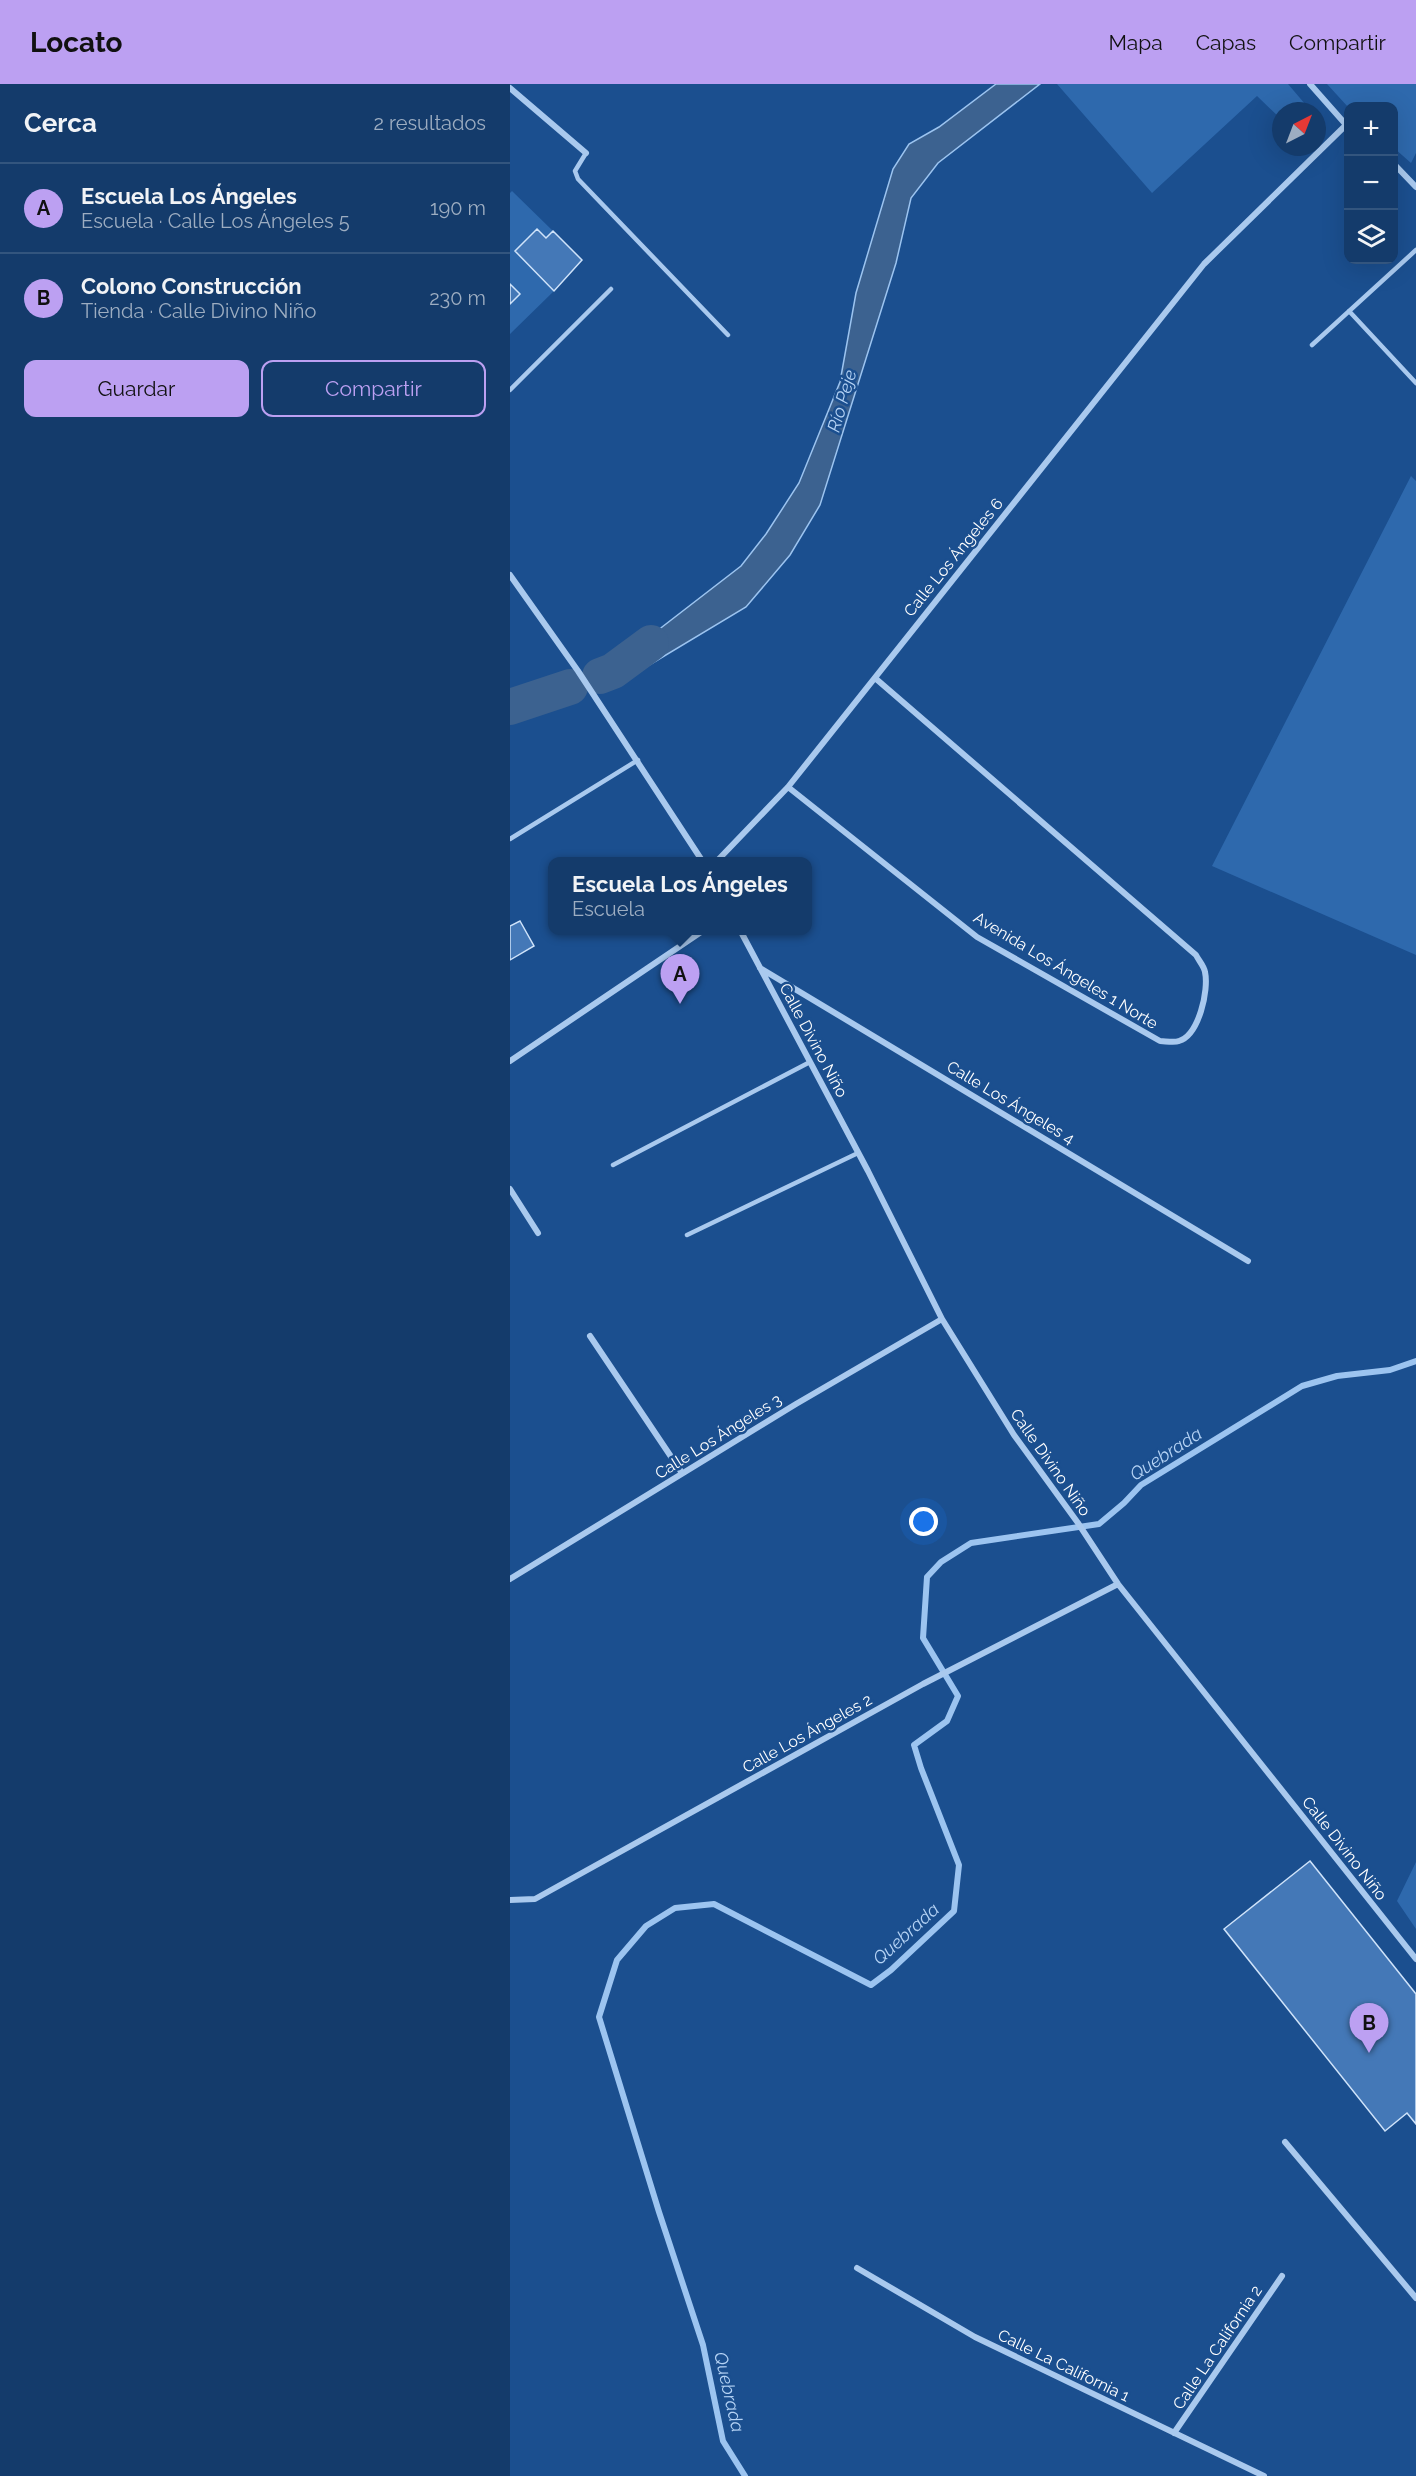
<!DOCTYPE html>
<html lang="es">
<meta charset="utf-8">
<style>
body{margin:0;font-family:Raleway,sans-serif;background:#1d4271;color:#f1f3f6}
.controls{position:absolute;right:18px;top:18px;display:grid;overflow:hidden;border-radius:12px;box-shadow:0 6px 24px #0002}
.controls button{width:54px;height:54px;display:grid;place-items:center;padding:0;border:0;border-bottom:2px solid #33557e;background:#143b6b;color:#f1f3f6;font:30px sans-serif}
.compass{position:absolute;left:762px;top:18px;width:54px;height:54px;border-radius:50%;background:#143b6b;box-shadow:0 6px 24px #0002;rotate:42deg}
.you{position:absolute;left:414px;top:1438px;width:21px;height:21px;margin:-15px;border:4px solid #fff;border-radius:50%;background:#1a73e8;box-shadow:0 0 0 9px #1a73e833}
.badge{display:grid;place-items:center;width:39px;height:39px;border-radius:50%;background:#bca0f2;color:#111;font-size:20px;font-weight:700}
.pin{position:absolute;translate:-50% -50px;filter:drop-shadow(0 2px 3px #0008)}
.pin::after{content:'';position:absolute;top:32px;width:21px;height:18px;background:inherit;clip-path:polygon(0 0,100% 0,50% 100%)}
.popup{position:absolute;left:38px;top:773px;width:264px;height:78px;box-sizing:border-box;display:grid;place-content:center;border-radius:12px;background:#143b6b;filter:drop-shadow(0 2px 4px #0005);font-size:20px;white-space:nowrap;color:#9dadc1}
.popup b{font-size:22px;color:#f1f3f6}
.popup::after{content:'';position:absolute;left:50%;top:100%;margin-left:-12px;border:12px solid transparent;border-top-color:#143b6b}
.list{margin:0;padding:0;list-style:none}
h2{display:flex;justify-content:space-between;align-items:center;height:78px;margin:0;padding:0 24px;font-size:26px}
h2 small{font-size:20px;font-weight:400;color:#9dadc1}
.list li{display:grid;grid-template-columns:39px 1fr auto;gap:18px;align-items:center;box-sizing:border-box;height:90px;padding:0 24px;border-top:2px solid #33557e}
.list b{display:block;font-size:22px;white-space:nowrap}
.list p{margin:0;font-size:20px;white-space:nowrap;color:#9dadc1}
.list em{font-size:20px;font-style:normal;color:#9dadc1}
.actions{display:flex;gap:12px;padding:18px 24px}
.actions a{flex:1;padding:14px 0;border:2px solid #bca0f2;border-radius:12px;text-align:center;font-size:21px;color:#bca0f2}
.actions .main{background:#bca0f2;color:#111}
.icon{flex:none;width:33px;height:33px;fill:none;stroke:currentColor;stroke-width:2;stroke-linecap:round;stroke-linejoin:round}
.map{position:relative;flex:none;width:906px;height:2392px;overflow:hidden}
header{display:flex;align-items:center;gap:36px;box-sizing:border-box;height:84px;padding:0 30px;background:#bca0f2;color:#111}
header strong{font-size:28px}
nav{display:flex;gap:33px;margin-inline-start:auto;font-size:21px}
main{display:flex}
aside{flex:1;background:#143b6b}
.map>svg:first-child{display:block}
.green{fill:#2e69ad}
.water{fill:#3c6290;stroke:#9cc4f0;stroke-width:1.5}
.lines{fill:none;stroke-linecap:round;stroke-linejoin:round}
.stream{stroke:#9cc4f0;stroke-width:6}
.river{stroke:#3c6290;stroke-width:36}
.building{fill:#4478b7;stroke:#cfe3fa;stroke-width:1.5}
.lane{stroke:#a9c9ee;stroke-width:4.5}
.street{stroke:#a9c9ee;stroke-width:6}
.labels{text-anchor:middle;stroke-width:5;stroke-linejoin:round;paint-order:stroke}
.street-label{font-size:16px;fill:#fff;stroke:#1b4f8f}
.water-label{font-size:18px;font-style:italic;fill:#b5d3f5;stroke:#1b4f8f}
</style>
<header>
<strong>Locato</strong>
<nav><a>Mapa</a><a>Capas</a><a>Compartir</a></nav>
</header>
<main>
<aside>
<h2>Cerca<small>2 resultados</small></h2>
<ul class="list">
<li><span class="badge">A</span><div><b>Escuela Los Ángeles</b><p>Escuela · Calle Los Ángeles 5</p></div><em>190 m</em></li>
<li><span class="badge">B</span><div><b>Colono Construcción</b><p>Tienda · Calle Divino Niño</p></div><em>230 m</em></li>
</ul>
<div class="actions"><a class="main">Guardar</a><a>Compartir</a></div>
</aside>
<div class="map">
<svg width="906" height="2392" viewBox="0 0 906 2392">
<rect width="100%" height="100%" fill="#1b4f8f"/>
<path class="green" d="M547 0H778L801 27H771V35L747 12 642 109Z
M817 0H906V69L901 79 884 64V22L838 23Z
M2 107 43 147 36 154 28 146 5 167 44 207 0 250V109Z
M901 392 906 397V871L702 782Z
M906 1778V1845L887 1817Z"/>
<path class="water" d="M486 0H530L428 79 401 114 386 179 310 421 280 471 236 523 136 583 103 587 121 567 231 482 256 450 289 399 330 298 346 209 383 85 399 60 429 43Z
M47 608 0 631V613Z"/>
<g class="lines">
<path class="stream" d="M235 2392 213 2357 193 2261 149 2128 89 1933 107 1876 136 1842 165 1824 204 1820 361 1901 381 1886 444 1827 449 1781 411 1684 404 1661 437 1637 448 1612 413 1554 417 1493 431 1478 461 1459 589 1440 614 1419 631 1401 792 1302 827 1292 880 1286 906 1277"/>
<path class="river" d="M90 592 103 587 141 559
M0 623 60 603"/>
</g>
<path class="building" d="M27 145 36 154 43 147 72 176 44 207 5 167Z
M0 200 10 210 0 220Z
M10 837 24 862 0 876V842Z
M800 1777 906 1910V2040L897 2029 875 2047 714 1845Z"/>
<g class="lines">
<path class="lane" d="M76 69 65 87 68 95 218 251
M839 227 906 299
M802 261 906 166
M0 306 101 205
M0 755 128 676
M103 1081 300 978
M177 1151 348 1069"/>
<path class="street" d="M800 0 838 43
M0 4 76 69
M884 80 906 103
M0 491 68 587 193 778
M278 703 467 853 650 957C655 957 664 959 669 957 689 951 699 906 695 888 694 882 689 877 686 871L365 594
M206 778 278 703 694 180 836 41
M230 846 358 1087 432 1235 504 1351 568 1439 608 1500 906 1875
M250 884 738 1177
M0 977 194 846
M0 1105 28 1149
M80 1252 172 1389
M0 1495 286 1320 432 1235
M0 1816 25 1815 413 1600 608 1500
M775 2058 906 2214
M347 2184 465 2253 754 2392
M664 2349 772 2192"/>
</g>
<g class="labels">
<g class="street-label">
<text transform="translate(443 473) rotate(-51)" y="6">Calle Los Ángeles 6</text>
<text transform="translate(556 886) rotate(31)" y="6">Avenida Los Ángeles 1 Norte</text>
<text transform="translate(304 956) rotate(62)" y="6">Calle Divino Niño</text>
<text transform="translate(501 1018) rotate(31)" y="6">Calle Los Ángeles 4</text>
<text transform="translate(208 1352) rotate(-32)" y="6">Calle Los Ángeles 3</text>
<text transform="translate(541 1378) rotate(55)" y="6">Calle Divino Niño</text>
<text transform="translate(297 1649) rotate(-29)" y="6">Calle Los Ángeles 2</text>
<text transform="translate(835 1764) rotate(52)" y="6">Calle Divino Niño</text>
<text transform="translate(707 2263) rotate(-56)" y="6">Calle La California 2</text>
<text transform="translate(554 2281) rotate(26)" y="6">Calle La California 1</text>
</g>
<g class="water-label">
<text transform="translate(332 317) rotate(-74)" y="6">Río Peje</text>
<text transform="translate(656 1370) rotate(-33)" y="6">Quebrada</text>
<text transform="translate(396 1850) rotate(-42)" y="6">Quebrada</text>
<text transform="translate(219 2308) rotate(77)" y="6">Quebrada</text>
</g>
</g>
</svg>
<div class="controls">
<button>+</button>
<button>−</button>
<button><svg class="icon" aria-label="layers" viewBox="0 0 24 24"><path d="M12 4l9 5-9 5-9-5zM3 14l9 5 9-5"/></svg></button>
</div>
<svg class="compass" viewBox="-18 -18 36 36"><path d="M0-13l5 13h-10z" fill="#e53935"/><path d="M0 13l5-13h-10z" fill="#9dadc1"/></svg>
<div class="you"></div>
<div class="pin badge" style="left:170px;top:920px">A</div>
<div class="popup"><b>Escuela Los Ángeles</b>Escuela</div>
<div class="pin badge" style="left:859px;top:1969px">B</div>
</div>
</main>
